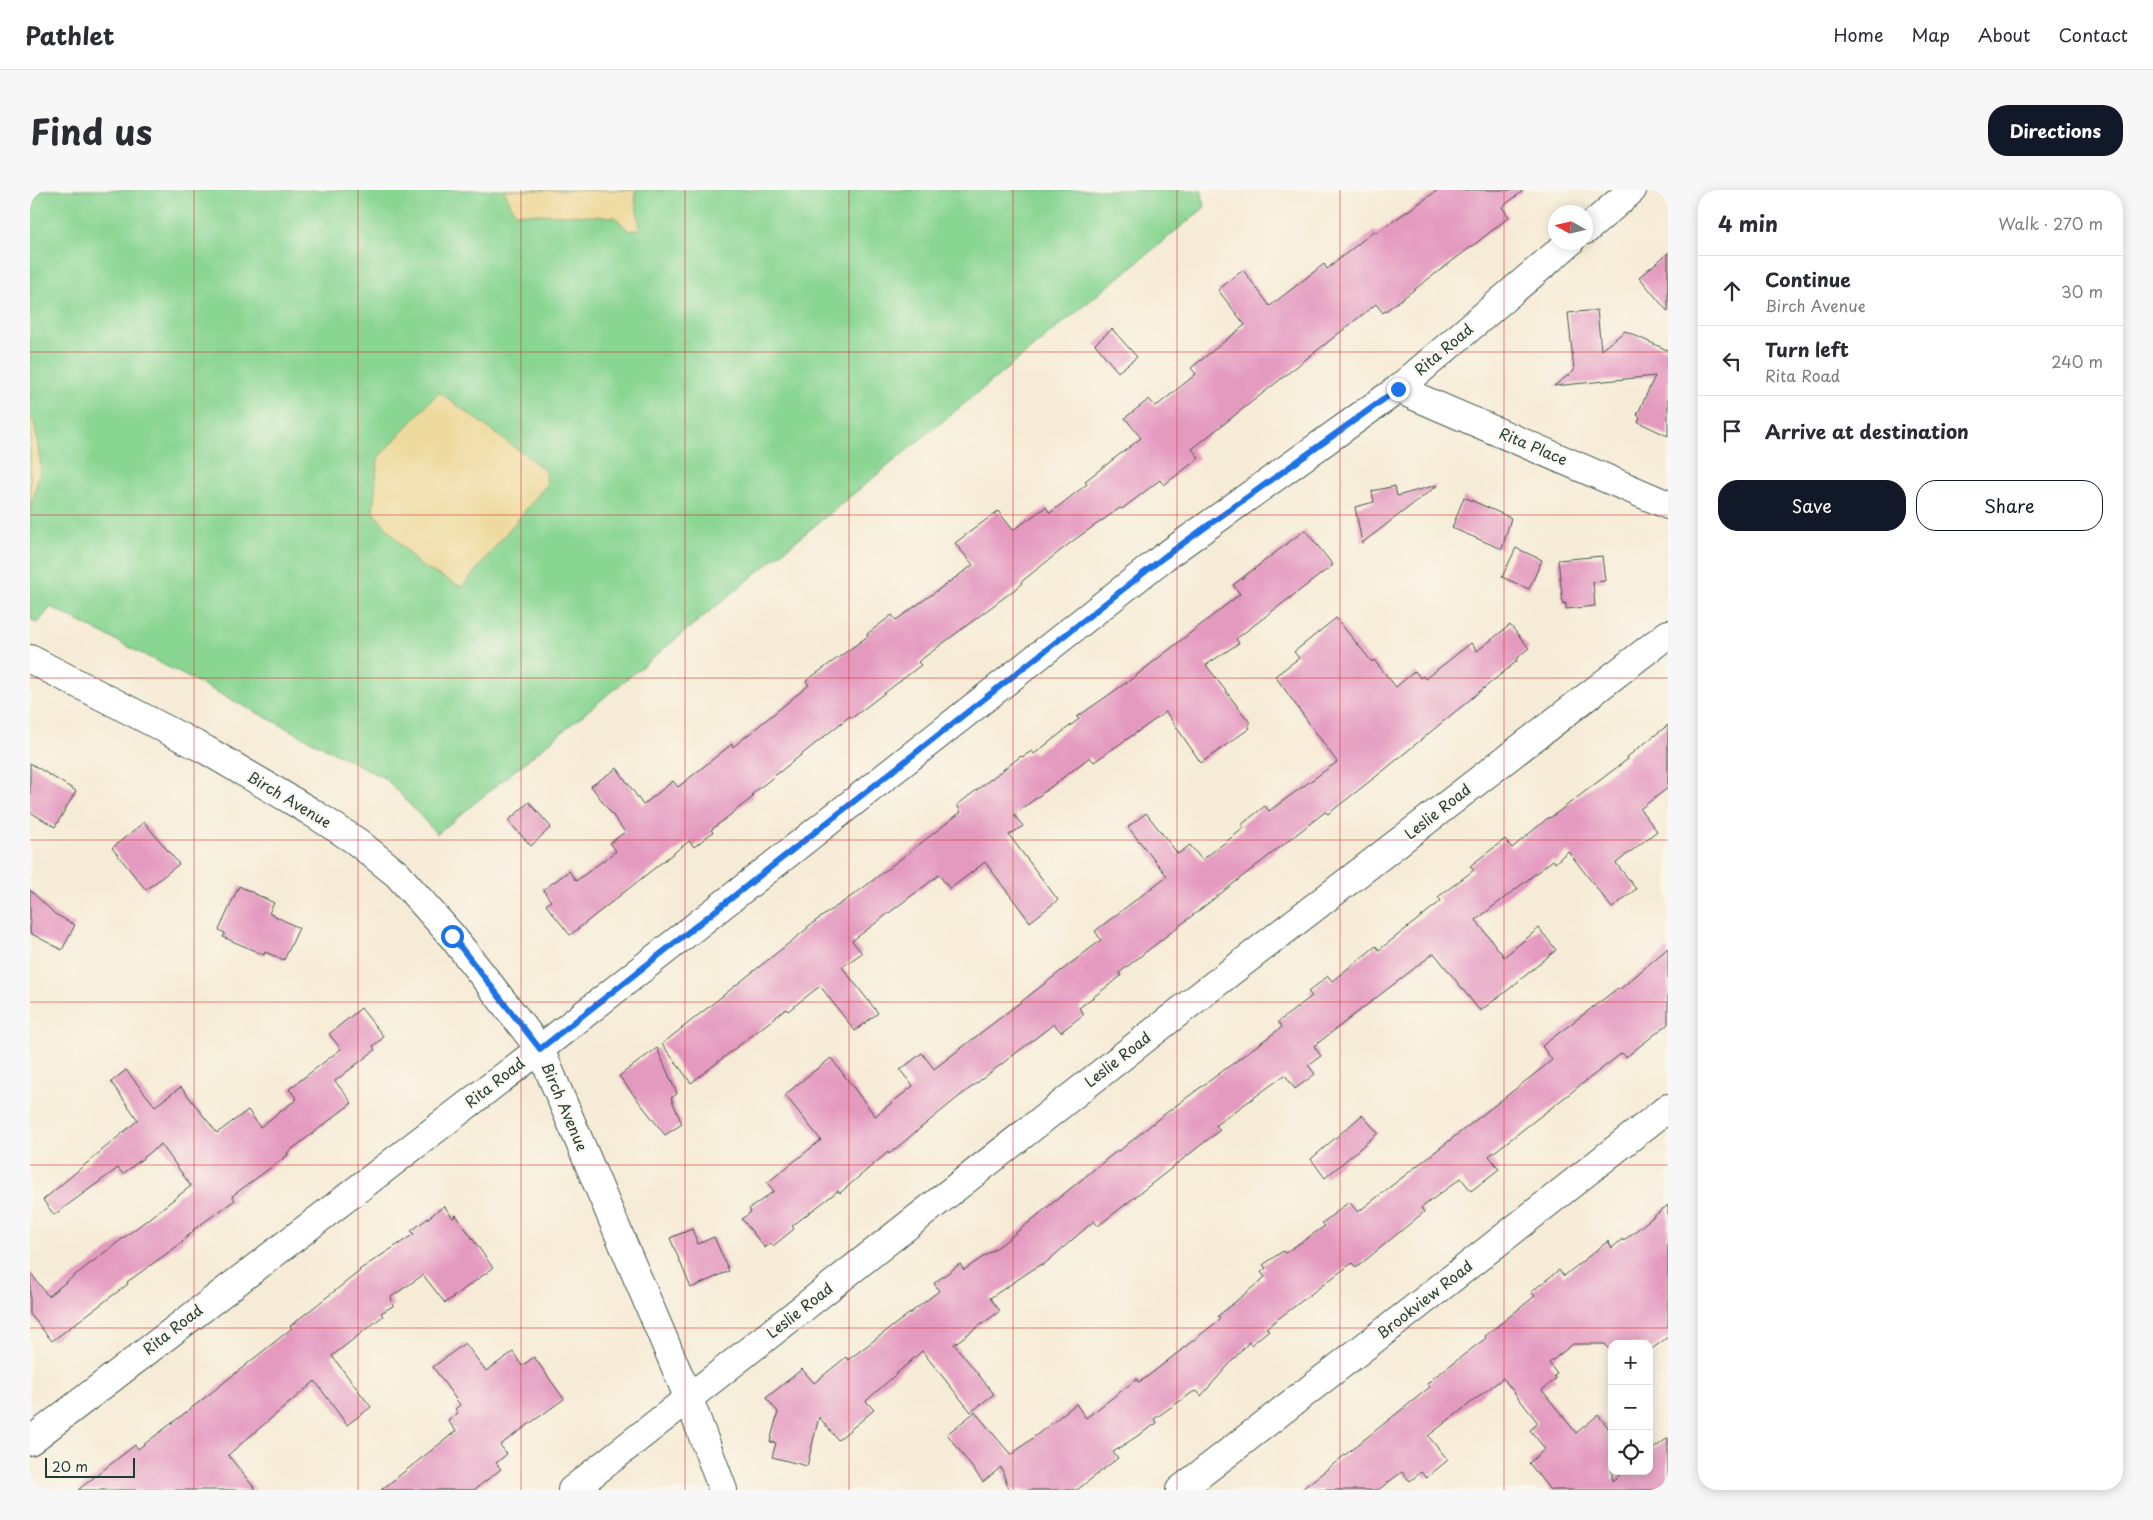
<!DOCTYPE html>
<meta charset="utf-8">
<style>
body{margin:0;font-family:"Playpen Sans",sans-serif;background:#f7f7f7;color:#2b2b33}
.controls{position:absolute;right:15px;bottom:15px;display:grid;overflow:hidden;border-radius:10px;box-shadow:0 2px 12px #0003}
.controls button{width:45px;height:45px;display:grid;place-items:center;padding:0;border:0;border-bottom:1px solid #e1e1e2;background:#fff;color:#2b2b33;font:25px sans-serif}
.compass{position:absolute;left:1518px;top:15px;width:45px;height:45px;border-radius:50%;background:#fff;box-shadow:0 2px 12px #0003;rotate:278deg}
.scale{position:absolute;left:15px;bottom:12px;width:90px;box-sizing:border-box;padding-left:5px;border:2px solid #1f3d34;border-top:0;font-size:14px;line-height:18px;white-space:nowrap;color:#1f3d34;-webkit-text-stroke:4px #fbf7ec;paint-order:stroke}
.stop{position:absolute;width:15px;height:15px;margin:-11px;border:4px solid #1a73e8;border-radius:50%;background:#fff}
.stop.end{background:#1a73e8;border-color:#fff;box-shadow:0 1px 5px #0008}
.list{margin:0;padding:0;list-style:none}
h2{display:flex;justify-content:space-between;align-items:center;height:65px;margin:0;padding:0 20px;font-size:21px}
h2 small{font-size:16px;font-weight:400;color:#7c7c81}
.list li{display:grid;grid-template-columns:32px 1fr auto;gap:15px;align-items:center;box-sizing:border-box;height:70px;padding:0 20px;border-top:1px solid #e1e1e2}
.list b{display:block;font-size:19px;white-space:nowrap}
.list p{margin:0;font-size:16px;white-space:nowrap;color:#7c7c81}
.list em{font-size:16px;font-style:normal;color:#7c7c81}
.actions{display:flex;gap:10px;padding:15px 20px}
.actions a{flex:1;padding:11px 0;border:1px solid #111827;border-radius:20px;text-align:center;font-size:18px;color:#111827}
.actions .main{background:#111827;color:#fff}
.icon{flex:none;width:28px;height:28px;fill:none;stroke:currentColor;stroke-width:2;stroke-linecap:round;stroke-linejoin:round}
.map{position:relative;flex:none;width:1638px;height:1300px;overflow:hidden;border-radius:20px}
header{display:flex;align-items:center;gap:30px;box-sizing:border-box;height:70px;padding:0 25px;background:#fff;border-bottom:1px solid #e1e1e2}
header strong{font-size:24px}
nav{display:flex;gap:28px;margin-inline-start:auto;font-size:18px}
.intro{display:flex;align-items:center;justify-content:space-between;box-sizing:border-box;height:120px;padding:0 30px}
h1{margin:0;font-size:35px}
.button{padding:12px 22px;border-radius:20px;background:#111827;color:#fff;font-size:18px;font-weight:700}
main{display:flex;gap:30px;padding:0 30px}
aside{flex:1;background:#fff;border-radius:20px;box-shadow:0 2px 12px #0003}
.map>svg:first-child{display:block}
.green{fill:#89d592;stroke:#548963}
.sand{fill:#eeda9e;stroke:#868c69}
.building{fill:#e499bf}
.lines{fill:none;stroke-linecap:round;stroke-linejoin:round}
.minor-casing{stroke:#3f574c;stroke-width:30}
.minor{stroke:#fff;stroke-width:28}
.route{stroke:#1a73e8;stroke-width:6}
.grid{fill:none;stroke:#d62828;stroke-width:1;stroke-opacity:0.55}
.labels{text-anchor:middle;stroke-width:4;stroke-linejoin:round;paint-order:stroke}
.street-label{font-size:15px;fill:#1f3d34;stroke:#fbf7ec}
</style>
<header>
<strong>Pathlet</strong>
<nav><a>Home</a><a>Map</a><a>About</a><a>Contact</a></nav>
</header>
<div class="intro"><h1>Find us</h1><a class="button">Directions</a></div>
<main>
<div class="map">
<svg width="1638" height="1300" viewBox="0 0 1638 1300">
<rect width="100%" height="100%" fill="#fbf7ec"/>
<filter id="ink" filterUnits="userSpaceOnUse"><feTurbulence type="fractalNoise" baseFrequency=".02" numOctaves="2"/><feDisplacementMap in="SourceGraphic" scale="10" xChannelSelector="R" yChannelSelector="G"/><feConvolveMatrix kernelMatrix="1 2 1 2 8 2 1 2 1" color-interpolation-filters="sRGB"/></filter>
<filter id="wash" filterUnits="userSpaceOnUse"><feTurbulence type="fractalNoise" baseFrequency=".0096" numOctaves="4" result="noise"/><feDisplacementMap in="SourceGraphic" scale="20" xChannelSelector="R" yChannelSelector="G"/><feGaussianBlur stdDeviation="1.12" result="paint"/><feColorMatrix in="noise" values="0 0 0 0 0 0 0 0 0 0 0 0 0 0 0 0 0 1.4 0 .05"/><feComposite in="paint" operator="in"/></filter>
<g filter="url(#wash)">
<rect width="100%" height="100%" fill="#f6ebd6"/>
<path class="green" d="M0 0H1171L1175 17 407 644 356 589 21 417 8 433 0 429Z"/>
<path class="sand" d="M474 0H605C604 14 609 25 610 39L599 41 585 27 485 23Z
M409 202 514 279 517 294 432 397 389 375 343 322 348 268Z
M0 226 4 232 11 277 0 320Z"/>
<g id="blocks">
<path class="building" d="M1408 0H1494L1472 17 1479 27 1445 54 1353 123 1346 114 1162 259 1169 268 1134 295 1130 290 1092 319 1090 318 1044 350 991 392 992 394 888 472 891 475 822 528 820 526 722 604 723 607 681 640 683 642 664 657 659 651 540 745 516 715 521 711 513 700 539 681 546 691 586 661 580 653 595 642 561 596 587 578 613 615 643 591 648 597 702 554 703 557 779 495 776 491 838 446 837 444 862 425 866 430 943 375 925 353 968 321 983 340 1016 317 1020 323 1057 294 1055 291 1111 248 1095 228 1119 209 1125 216 1129 214 1166 184 1161 178 1215 135 1188 100 1213 80 1240 116 1294 74 1297 79 1344 41 1346 43Z
M1638 63V122L1609 87Z
M1567 120 1571 160 1595 141 1637 160 1638 158V246L1608 232 1610 227 1607 225 1625 186 1524 196 1544 181 1538 123Z
M1082 139 1107 167 1088 182 1065 154Z
M1407 295H1408L1332 353 1325 317 1344 312 1342 301 1365 296 1367 306Z
M1434 307 1481 328 1472 359 1422 338Z
M1275 340 1303 375 1206 449 1209 453 1176 475 1220 533 1218 535 1220 538 1171 573 1136 522 1064 572 1060 567 984 625 993 636 979 645 1028 710 1000 732 955 672 920 699 909 685 822 751 832 763 812 777 848 823 825 841 790 796 758 821 756 819 661 893 632 854 778 738 777 737 833 698 931 622 927 615 991 566 992 567 1002 561 1004 564 1049 529 1047 527 1103 488 1210 404 1203 395Z
M1486 358 1512 370 1499 399 1472 387Z
M1572 366 1575 391 1563 392 1565 416 1536 419V413L1533 414 1528 370Z
M1306 428 1342 472 1344 470 1366 497 1385 481 1390 488 1393 486 1395 489 1441 453 1447 461 1480 435 1499 458 1486 469 1487 471 1353 581 1298 624 1295 622 1089 783 1091 786 1049 818 1054 824 1031 842 1024 834 926 909 859 964 858 962 810 1003 808 1001 762 1036 764 1039 743 1056 741 1053 735 1058 712 1029 721 1022 719 1019 744 1001 737 993 791 950 755 905 775 888 801 868 845 926 883 896 870 880 892 863 904 879 1071 750 1065 741 1137 686 1098 637 1116 623 1148 664 1160 655 1172 670 1214 638 1211 635 1235 616 1239 621 1307 572 1245 486 1269 468 1264 462Z
M1638 535V598L1610 619 1627 641 1586 673 1606 699 1582 718 1538 661 1525 673 1523 670 1446 730 1474 767 1509 738 1526 760 1478 800 1450 821 1404 763 1284 856 1291 866 1278 875 1285 884 1265 899 1255 885 1186 935 1190 940 1068 1036 1064 1031 1012 1076 1011 1074 960 1108 970 1121 924 1154 964 1204 941 1222 892 1161 836 1211 844 1220 808 1250 789 1227 777 1276 742 1267 746 1253 740 1252 748 1222 736 1208 772 1179 784 1193 816 1167 818 1170 909 1101 904 1093 930 1074 934 1080 972 1054 1088 960 1089 961 1132 926 1252 837 1248 832 1282 806 1278 802 1298 786 1302 791 1346 756 1349 760 1411 711 1408 707 1444 680 1440 676 1475 649 1482 658 1519 627 1520 628 1598 569 1597 567Z
M0 573 46 601 25 637 0 622Z
M499 612 521 637 501 656 478 631Z
M114 632 149 674 116 700 82 658Z
M209 696 244 713 239 723 269 738 254 770 235 762 234 765 193 747 195 743 189 740Z
M0 700 25 724 45 735 32 760 0 743Z
M1638 758V834L1596 867 1592 863 1459 966 1469 979 1441 1001 1431 988 1391 1018 1394 1022 1326 1078 1322 1073 1236 1138 1239 1140 1221 1155 1219 1152 1171 1206 1167 1201 1163 1202 1124 1229 1127 1233 1083 1262 1088 1268 1047 1300H979L971 1277 953 1292 917 1244 945 1222 981 1265 1046 1214 1056 1228 1107 1189 1108 1192 1113 1190 1188 1131 1190 1128 1188 1126 1235 1087 1231 1082 1236 1078 1233 1075 1253 1061 1255 1063 1295 1036 1292 1033 1319 1012 1328 1022 1511 879 1522 870 1512 856 1588 798 1589 800Z
M331 818 354 847 343 856 345 860 305 891 322 913 257 963 258 965 202 1006 205 1010 163 1040 164 1041 152 1051 153 1052 97 1092 98 1094 22 1151 0 1124V1082L18 1106 161 996 131 954 93 984 88 978 24 1025 13 1010 108 930 81 892 96 880 125 916 151 897 187 943 218 920 230 937 267 909 259 899 311 859 299 844Z
M627 858 647 904 641 908 652 934 635 945 589 886Z
M1332 925 1348 943 1295 988 1281 969Z
M1638 1015V1147L1619 1161V1154H1582V1163L1575 1154H1543L1519 1173 1527 1184 1524 1186 1526 1189 1512 1200 1546 1243 1568 1225 1582 1242V1291L1595 1281H1619V1262L1638 1248V1300H1520L1499 1273 1515 1259 1500 1240 1508 1233 1473 1188 1398 1246 1418 1270 1396 1288 1391 1282 1380 1291 1372 1282 1348 1300H1271L1400 1197 1397 1194 1402 1189 1456 1148 1455 1146 1505 1106 1501 1102 1529 1080 1534 1086 1578 1051 1582 1058 1592 1049 1593 1051Z
M414 1016 423 1028 426 1025 463 1078 415 1113 393 1085 361 1107 363 1116 351 1123 353 1126 302 1166 341 1217 317 1235 285 1191 198 1265 226 1300H48L105 1255 108 1259 177 1206 262 1138 260 1136 330 1081 329 1080 384 1044 381 1041Z
M662 1039 668 1054 684 1047 699 1081 661 1098 640 1048Z
M435 1153 456 1181 483 1162 492 1176 504 1167 534 1209 470 1255 477 1264 466 1273 471 1279 444 1300H351L426 1241 418 1231 428 1223 425 1219 430 1215 403 1177Z"/>
</g>
</g>
<g filter="url(#ink)">
<use href="#blocks" fill-opacity="0" stroke="#3f574c" stroke-width="1"/>
<g class="lines">
<g class="minor-casing">
<path id="minor" d="M1556 40 1602 0
M1368 199 1638 315
M0 469 176 560 278 620 326 651 367 684 422 746 510 859 659 1209 693 1300
M0 1251 510 859 1134 367 1368 199 1540 52
M542 1300 1145 825 1638 444
M1150 1300 1382 1120 1638 918"/>
</g>
<use href="#minor" class="minor"/>
</g>
</g>
<g class="lines" filter="url(#ink)">
<path class="route" d="M422 746 510 859 1134 367 1368 199"/>
</g>
<path class="grid" d="M164 0V1300M328 0V1300M491 0V1300M655 0V1300M819 0V1300M983 0V1300M1147 0V1300M1310 0V1300M1474 0V1300M0 162H1638M0 325H1638M0 488H1638M0 650H1638M0 812H1638M0 975H1638M0 1138H1638"/>
<g class="labels">
<g class="street-label">
<text transform="translate(1414 160) rotate(-40)" y="5">Rita Road</text>
<text transform="translate(1503 257) rotate(23)" y="5">Rita Place</text>
<text transform="translate(259 610) rotate(31)" y="5">Birch Avenue</text>
<text transform="translate(1408 622) rotate(-38)" y="5">Leslie Road</text>
<text transform="translate(1088 870) rotate(-38)" y="5">Leslie Road</text>
<text transform="translate(465 893) rotate(-38)" y="5">Rita Road</text>
<text transform="translate(534 917) rotate(67)" y="5">Birch Avenue</text>
<text transform="translate(1395 1110) rotate(-38)" y="5">Brookview Road</text>
<text transform="translate(770 1121) rotate(-38)" y="5">Leslie Road</text>
<text transform="translate(143 1140) rotate(-38)" y="5">Rita Road</text>
</g>
</g>
</svg>
<div class="controls">
<button>+</button>
<button>−</button>
<button><svg class="icon" aria-label="locate" viewBox="0 0 24 24"><circle cx="12" cy="12" r="6"/><path d="M12 2v4M12 18v4M2 12h4M18 12h4"/></svg></button>
</div>
<svg class="compass" viewBox="-18 -18 36 36"><path d="M0-13l5 13h-10z" fill="#e53935"/><path d="M0 13l5-13h-10z" fill="#7c7c81"/></svg>
<div class="scale">20 m</div>
<div class="stop" style="left:422px;top:746px"></div>
<div class="stop end" style="left:1368px;top:199px"></div>
</div>
<aside>
<h2>4 min<small>Walk · 270 m</small></h2>
<ul class="list">
<li><svg class="icon" aria-label="ahead" viewBox="0 0 24 24"><path d="M12 20V5M6 11l6-6 6 6"/></svg><div><b>Continue</b><p>Birch Avenue</p></div><em>30 m</em></li>
<li><svg class="icon" aria-label="left" viewBox="0 0 24 24"><path d="M17 20v-9H6M10 6l-5 5 5 5"/></svg><div><b>Turn left</b><p>Rita Road</p></div><em>240 m</em></li>
<li><svg class="icon" aria-label="arrive" viewBox="0 0 24 24"><path d="M6 21V4h12l-3 4 3 4H6"/></svg><div><b>Arrive at destination</b></div></li>
</ul>
<div class="actions"><a class="main">Save</a><a>Share</a></div>
</aside>
</main>
